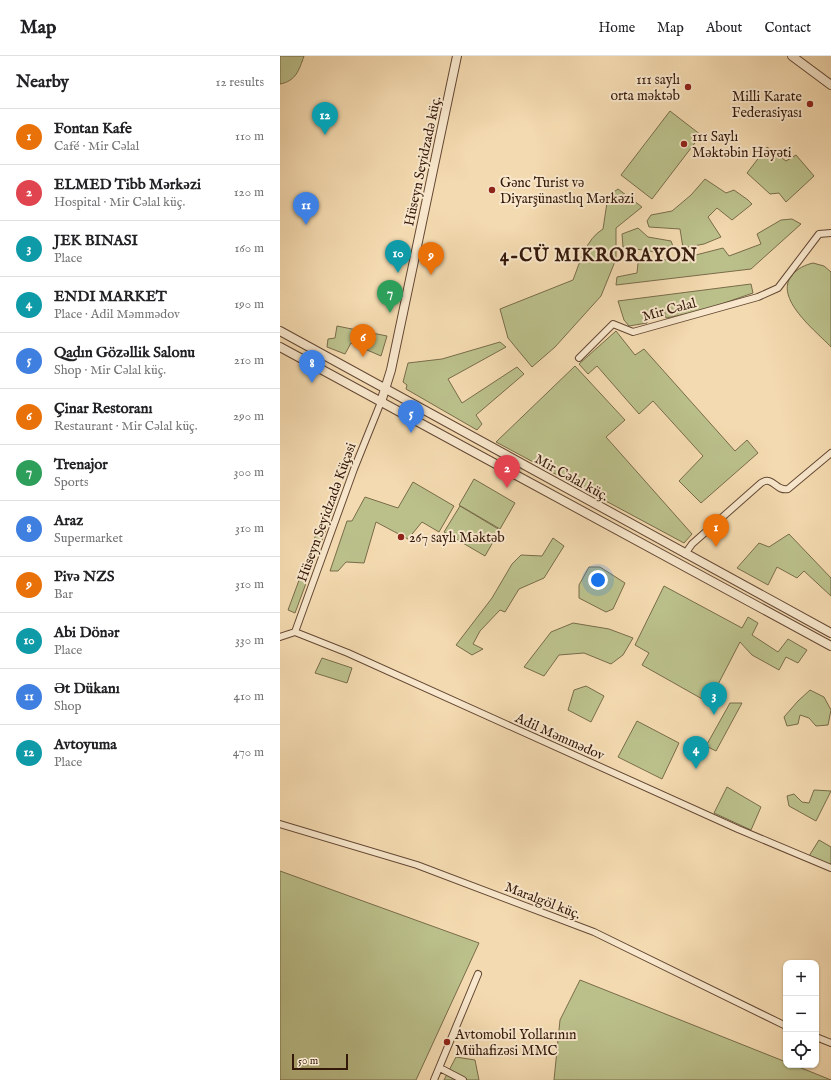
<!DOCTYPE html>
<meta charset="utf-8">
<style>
body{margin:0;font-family:"IM FELL English",serif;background:#f6f6f6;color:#202124}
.controls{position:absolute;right:12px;bottom:12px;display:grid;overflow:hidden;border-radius:8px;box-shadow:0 1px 3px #0004}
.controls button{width:36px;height:36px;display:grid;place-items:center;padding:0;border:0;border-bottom:1px solid #e0e0e0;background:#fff;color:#202124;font:20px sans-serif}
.scale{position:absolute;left:12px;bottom:10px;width:56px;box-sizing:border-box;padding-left:4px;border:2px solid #34180a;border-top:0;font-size:11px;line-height:14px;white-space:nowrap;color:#34180a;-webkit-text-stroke:3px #f8e7cc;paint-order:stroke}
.you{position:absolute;left:318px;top:524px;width:14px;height:14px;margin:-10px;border:3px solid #fff;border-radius:50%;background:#1a73e8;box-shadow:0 0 0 6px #1a73e833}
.badge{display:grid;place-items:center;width:26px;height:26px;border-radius:50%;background:#0f766e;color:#fff;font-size:13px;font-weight:700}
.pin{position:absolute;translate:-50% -33px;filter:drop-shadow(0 1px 2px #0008)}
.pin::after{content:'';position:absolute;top:21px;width:14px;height:12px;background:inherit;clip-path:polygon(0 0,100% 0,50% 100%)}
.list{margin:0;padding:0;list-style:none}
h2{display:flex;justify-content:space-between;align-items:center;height:52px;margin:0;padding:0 16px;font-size:17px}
h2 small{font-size:13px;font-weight:400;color:#757577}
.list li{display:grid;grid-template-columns:26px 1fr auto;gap:12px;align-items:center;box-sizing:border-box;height:56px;padding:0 16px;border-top:1px solid #e0e0e0}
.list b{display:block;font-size:15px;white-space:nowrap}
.list p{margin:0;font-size:13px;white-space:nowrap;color:#757577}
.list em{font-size:13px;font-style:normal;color:#757577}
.icon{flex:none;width:22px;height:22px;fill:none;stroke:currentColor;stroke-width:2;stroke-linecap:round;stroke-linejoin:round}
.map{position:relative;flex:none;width:551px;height:1024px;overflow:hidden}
header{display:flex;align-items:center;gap:24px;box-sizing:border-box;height:56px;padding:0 20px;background:#fff;border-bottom:1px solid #e0e0e0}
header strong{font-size:19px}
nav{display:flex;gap:22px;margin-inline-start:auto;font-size:14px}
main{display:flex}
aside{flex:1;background:#fff}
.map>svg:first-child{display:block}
.green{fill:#bbc08b;stroke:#786c4a}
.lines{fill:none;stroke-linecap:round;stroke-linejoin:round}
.minor-casing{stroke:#644834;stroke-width:8}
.tertiary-casing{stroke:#644834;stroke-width:10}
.minor{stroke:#f8e7cc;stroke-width:6}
.tertiary{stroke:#f8e7cc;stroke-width:8}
.poi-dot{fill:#8f2418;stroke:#f8e7cc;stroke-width:1.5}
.labels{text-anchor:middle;stroke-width:4;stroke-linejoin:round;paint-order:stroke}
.poi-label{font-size:14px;fill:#34180a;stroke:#f8e7cc;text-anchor:start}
.street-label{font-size:14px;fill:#34180a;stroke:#f8e7cc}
.district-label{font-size:18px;font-weight:bold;letter-spacing:1px;fill:#34180a;stroke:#f8e7cc}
</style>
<header>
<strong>Map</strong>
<nav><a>Home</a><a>Map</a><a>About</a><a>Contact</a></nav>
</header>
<main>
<aside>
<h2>Nearby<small>12 results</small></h2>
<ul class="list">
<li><span class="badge" style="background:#e8710a">1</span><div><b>Fontan Kafe</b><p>Café · Mir Cəlal</p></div><em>110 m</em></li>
<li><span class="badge" style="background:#e0444e">2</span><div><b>ELMED Tibb Mərkəzi</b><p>Hospital · Mir Cəlal küç.</p></div><em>120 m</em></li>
<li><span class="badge" style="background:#0f9aa8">3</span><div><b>JEK BINASI</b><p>Place</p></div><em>160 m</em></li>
<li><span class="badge" style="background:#0f9aa8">4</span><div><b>ENDI MARKET</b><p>Place · Adil Məmmədov</p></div><em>190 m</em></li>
<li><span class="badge" style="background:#3f7fe0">5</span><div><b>Qadın Gözəllik Salonu</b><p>Shop · Mir Cəlal küç.</p></div><em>210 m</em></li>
<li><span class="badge" style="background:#e8710a">6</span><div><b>Çinar Restoranı</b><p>Restaurant · Mir Cəlal küç.</p></div><em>290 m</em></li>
<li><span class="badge" style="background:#2e9e5b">7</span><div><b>Trenajor</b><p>Sports</p></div><em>300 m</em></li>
<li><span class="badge" style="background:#3f7fe0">8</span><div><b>Araz</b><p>Supermarket</p></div><em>310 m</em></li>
<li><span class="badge" style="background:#e8710a">9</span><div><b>Pivə NZS</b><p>Bar</p></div><em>310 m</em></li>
<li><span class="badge" style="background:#0f9aa8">10</span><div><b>Abi Dönər</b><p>Place</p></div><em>330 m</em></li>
<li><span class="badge" style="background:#3f7fe0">11</span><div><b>Ət Dükanı</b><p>Shop</p></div><em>410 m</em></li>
<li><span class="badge" style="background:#0f9aa8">12</span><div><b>Avtoyuma</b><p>Place</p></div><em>470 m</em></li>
</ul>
</aside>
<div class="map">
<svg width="551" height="1024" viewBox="0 0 551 1024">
<rect width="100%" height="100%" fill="#f4dab0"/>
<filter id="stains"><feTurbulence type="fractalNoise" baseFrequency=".005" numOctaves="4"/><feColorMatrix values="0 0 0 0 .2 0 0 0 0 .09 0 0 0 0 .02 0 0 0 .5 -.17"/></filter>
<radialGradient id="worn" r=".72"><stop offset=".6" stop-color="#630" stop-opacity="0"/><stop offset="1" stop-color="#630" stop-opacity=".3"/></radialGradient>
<path class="green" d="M0 0H24C19 14 16 25 0 28Z
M390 55 421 79 372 143 341 119Z
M487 91 506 105 516 99 534 120 506 146 499 137 490 138 467 117Z
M425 123 446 137 454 134 468 144 472 148 452 164 437 152 428 161 441 181 424 188 403 192 400 173 369 171 367 165 371 159 392 155 411 139Z
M338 133 362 151 336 172V203L321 240 275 291 252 311 228 282 220 253 293 224C300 206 306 183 323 173L328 140Z
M512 163 521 168 471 213 336 229 337 221 357 217 358 207 408 201 443 192 449 200 481 188 477 178 501 164Z
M358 172 368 181 391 185 394 193 375 196 343 191 342 178Z
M533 207 544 210 551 216V291C536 275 493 242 512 219 518 212 525 209 533 207Z
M471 228 473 237 421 255 386 262 384 253 367 257V267L349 270 344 264 338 245Z
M57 270 107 280 101 300 71 287 65 298 47 291 48 283 55 282Z
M336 275 355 299 364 293 455 395 467 384 478 397 421 447 399 425 423 400 373 345 359 358 317 310 308 318 299 308Z
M220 286 226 291 168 323 182 347 237 311 244 318 196 359 202 368 197 374 126 333 127 329 123 326 128 307 162 303Z
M295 310 345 364 326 381 412 478 404 487 216 386Z
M194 423 235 447 220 473 179 449Z
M133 426 174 450 159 476 142 466 128 483 96 466 84 507 66 506 58 515H50L67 465H72L85 441 118 452Z
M180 450 220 474 205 500 164 476Z
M45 454 52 457 15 557 8 554Z
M509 478 551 522V540L524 515 517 522 497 511 488 529 457 512 479 487 489 491Z
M273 482 284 490 264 522 239 533 225 556 220 554 200 575 193 588 203 593 192 599 176 589 212 542 232 508 241 499 262 500Z
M309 511H320L345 527 333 553 326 556 299 542V529Z
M384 530 462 572 468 561 478 567 472 579 498 596 508 583 527 594 518 607 506 601 499 614 472 599 460 586 433 638 424 644 362 609 369 597 355 589Z
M293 567 329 573 353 582 343 599 331 608 304 597 279 599 264 620 244 611 271 576Z
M42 602 72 612 67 627 35 617Z
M306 630 324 640 311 666 288 654 294 634Z
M530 634 544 641 551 654 548 669 536 670 529 662 520 659 518 668 507 670 504 661 518 645Z
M450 647H462L436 695 426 690Z
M357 665 399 687 382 723 338 701Z
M447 731 481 751 471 774 434 757Z
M534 734 551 735 536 765 509 750 507 740 514 738 522 746 529 747Z
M539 784 551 791V809L529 800Z
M0 815 199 887 136 1024H0Z
M300 924 506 1006V1009H514L551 1024H274L280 964Z
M176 1001 195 1004 199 1024H164Z"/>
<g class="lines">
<g class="minor-casing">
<path id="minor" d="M299 302 333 268 353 276 478 241 498 232 539 178 551 177
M405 498 412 488 481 427C493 419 496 436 508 433L551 397
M15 576 74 413 101 346
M0 581 15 576 68 597 458 773 551 812
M0 768 137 809 314 876 506 970
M536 981 551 987
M160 1012 183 1024
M154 1024 198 918"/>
</g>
<g class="tertiary-casing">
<path id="tertiary" d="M512 0 551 29
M0 275 551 577
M0 291 551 590
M101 346 111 314 177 0"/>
</g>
<use href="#minor" class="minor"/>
<use href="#tertiary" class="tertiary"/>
</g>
<g class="poi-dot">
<circle cx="408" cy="31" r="4"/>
<circle cx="530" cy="48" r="4"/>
<circle cx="404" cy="88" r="4"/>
<circle cx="212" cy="134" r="4"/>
<circle cx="121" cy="481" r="4"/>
<circle cx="167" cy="986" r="4"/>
</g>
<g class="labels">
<g class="poi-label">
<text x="400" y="28" text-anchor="end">111 saylı<tspan x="400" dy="16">orta məktəb</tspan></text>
<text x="522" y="45" text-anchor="end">Milli Karate<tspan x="522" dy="16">Federasiyası</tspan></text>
<text x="412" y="85">111 Saylı<tspan x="412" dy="16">Məktəbin Həyəti</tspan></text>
<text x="220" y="131">Gənc Turist və<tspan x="220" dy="16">Diyarşünastlıq Mərkəzi</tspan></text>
<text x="129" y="486">267 saylı Məktəb</text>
<text x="175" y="983">Avtomobil Yollarının<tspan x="175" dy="16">Mühafizəsi MMC</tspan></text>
</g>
<g class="street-label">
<text transform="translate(142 105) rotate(-78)" y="5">Hüseyn Seyidzadə küç.</text>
<text transform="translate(389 253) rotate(-15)" y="5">Mir Cəlal</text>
<text transform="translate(292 421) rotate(29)" y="5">Mir Cəlal küç.</text>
<text transform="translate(46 456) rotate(-70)" y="5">Hüseyn Seyidzadə Küçəsi</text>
<text transform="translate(280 680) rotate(24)" y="5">Adil Məmmədov</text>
<text transform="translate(263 844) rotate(21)" y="5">Maralgöl küç.</text>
</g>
<g class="district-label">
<text x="319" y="205">4-CÜ MIKRORAYON</text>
</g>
</g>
<rect width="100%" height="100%" filter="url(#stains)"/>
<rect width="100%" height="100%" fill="url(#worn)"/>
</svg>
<div class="controls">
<button>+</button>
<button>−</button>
<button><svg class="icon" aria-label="locate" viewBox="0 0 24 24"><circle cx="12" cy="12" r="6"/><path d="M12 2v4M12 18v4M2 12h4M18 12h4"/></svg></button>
</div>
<div class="scale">50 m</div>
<div class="you"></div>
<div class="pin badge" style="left:436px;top:491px;background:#e8710a">1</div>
<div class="pin badge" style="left:227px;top:432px;background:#e0444e">2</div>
<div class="pin badge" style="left:434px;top:659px;background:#0f9aa8">3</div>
<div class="pin badge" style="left:416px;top:713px;background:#0f9aa8">4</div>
<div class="pin badge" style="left:131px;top:377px;background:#3f7fe0">5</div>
<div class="pin badge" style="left:83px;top:301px;background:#e8710a">6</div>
<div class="pin badge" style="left:110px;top:257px;background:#2e9e5b">7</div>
<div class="pin badge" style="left:32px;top:327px;background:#3f7fe0">8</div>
<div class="pin badge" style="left:151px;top:219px;background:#e8710a">9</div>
<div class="pin badge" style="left:118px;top:217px;background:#0f9aa8">10</div>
<div class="pin badge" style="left:26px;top:169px;background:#3f7fe0">11</div>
<div class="pin badge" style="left:45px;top:79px;background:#0f9aa8">12</div>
</div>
</main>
